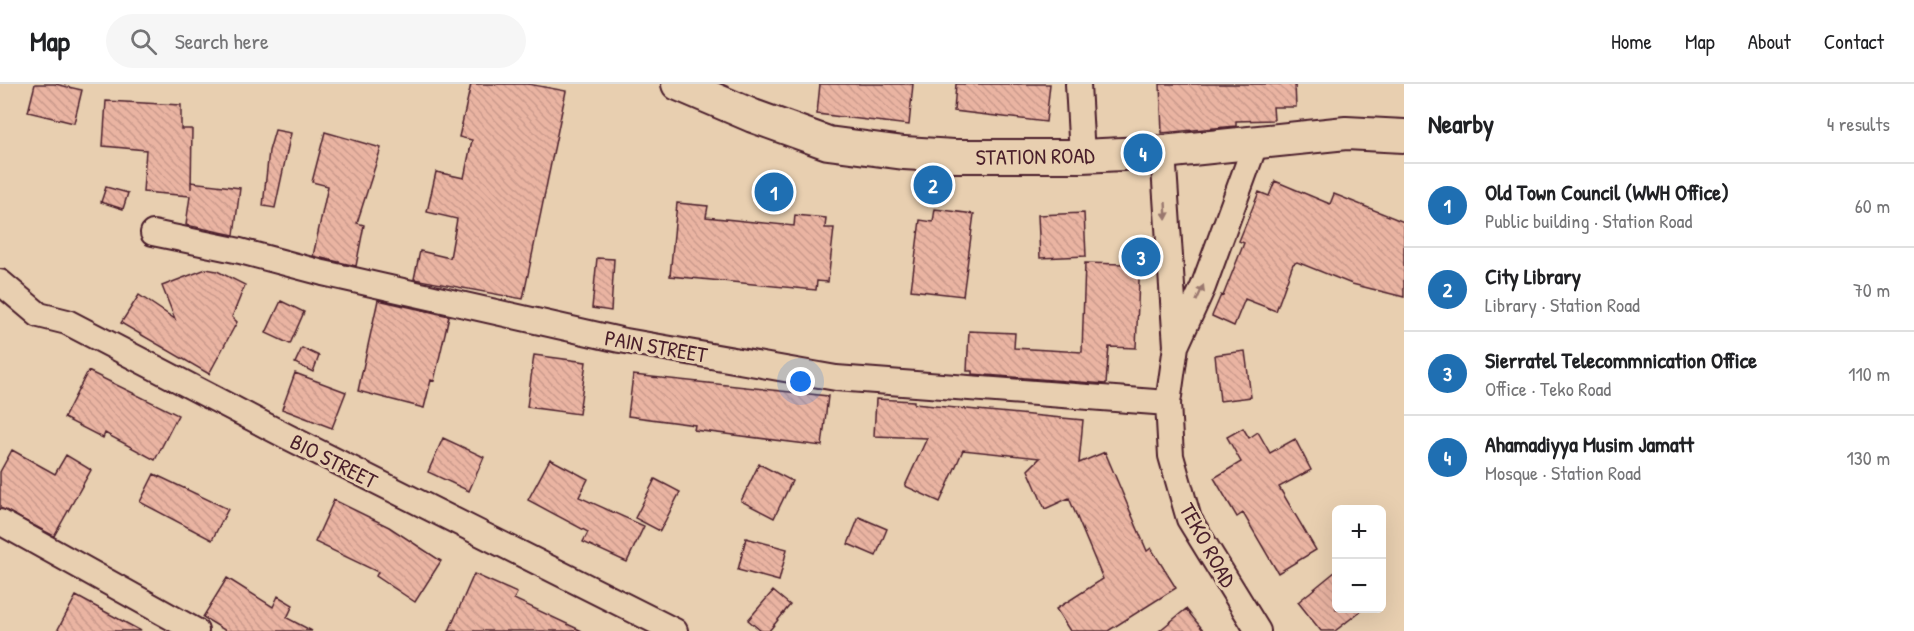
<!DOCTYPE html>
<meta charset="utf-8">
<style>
body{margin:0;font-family:"Patrick Hand",sans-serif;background:#f6f6f6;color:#202124}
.controls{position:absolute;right:18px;bottom:18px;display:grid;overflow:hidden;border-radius:9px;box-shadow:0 6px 24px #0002}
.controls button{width:54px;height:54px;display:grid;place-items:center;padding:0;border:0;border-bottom:2px solid #e0e0e0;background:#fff;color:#202124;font:30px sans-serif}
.you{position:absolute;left:801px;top:298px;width:21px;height:21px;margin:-15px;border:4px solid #fff;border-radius:50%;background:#1a73e8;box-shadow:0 0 0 9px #1a73e833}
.badge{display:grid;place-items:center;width:39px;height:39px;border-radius:50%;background:#1f6fb2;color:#fff;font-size:20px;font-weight:700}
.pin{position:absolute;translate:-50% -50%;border:3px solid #fff;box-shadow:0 2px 6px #0006}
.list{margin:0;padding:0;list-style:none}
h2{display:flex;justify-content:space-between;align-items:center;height:78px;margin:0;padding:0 24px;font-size:26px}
h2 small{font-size:20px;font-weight:400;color:#757577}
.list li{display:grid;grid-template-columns:39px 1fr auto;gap:18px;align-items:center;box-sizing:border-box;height:84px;padding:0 24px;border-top:2px solid #e0e0e0}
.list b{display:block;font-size:22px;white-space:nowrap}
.list p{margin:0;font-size:20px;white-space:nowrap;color:#757577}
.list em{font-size:20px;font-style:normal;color:#757577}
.icon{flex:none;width:33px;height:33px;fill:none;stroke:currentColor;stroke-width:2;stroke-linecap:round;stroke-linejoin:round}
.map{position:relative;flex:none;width:1404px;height:547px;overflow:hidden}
header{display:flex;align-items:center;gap:36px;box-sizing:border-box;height:84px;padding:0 30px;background:#fff;border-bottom:2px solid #e0e0e0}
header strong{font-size:28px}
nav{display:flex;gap:33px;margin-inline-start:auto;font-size:21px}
.search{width:420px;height:54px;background:#f6f6f6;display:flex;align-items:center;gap:15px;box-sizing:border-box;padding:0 21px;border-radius:33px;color:#757577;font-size:22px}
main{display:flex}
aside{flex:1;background:#fff}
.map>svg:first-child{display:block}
.building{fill:url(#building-back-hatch);stroke:#4a1f2b;stroke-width:1.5}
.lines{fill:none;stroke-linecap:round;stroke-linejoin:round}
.minor-casing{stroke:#4a1f2b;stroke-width:28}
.major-casing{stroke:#4a1f2b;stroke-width:36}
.minor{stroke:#e8cfb0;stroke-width:24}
.major{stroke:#e8cfb0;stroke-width:32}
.oneway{fill:#99776e}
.labels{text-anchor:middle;stroke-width:6;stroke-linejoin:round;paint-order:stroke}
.street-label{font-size:22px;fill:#4a1f2b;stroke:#e8cfb0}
</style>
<header>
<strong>Map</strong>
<div class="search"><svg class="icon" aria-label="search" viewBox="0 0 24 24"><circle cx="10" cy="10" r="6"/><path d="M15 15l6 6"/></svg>Search here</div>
<nav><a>Home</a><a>Map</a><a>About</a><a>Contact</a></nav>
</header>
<main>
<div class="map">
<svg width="1404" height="547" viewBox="0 0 1404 547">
<defs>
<pattern id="building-back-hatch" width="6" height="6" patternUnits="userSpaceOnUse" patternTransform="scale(1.5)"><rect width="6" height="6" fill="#eab4a2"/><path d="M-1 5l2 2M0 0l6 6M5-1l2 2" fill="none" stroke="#ca9a8c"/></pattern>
</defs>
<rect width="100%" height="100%" fill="#e8cfb0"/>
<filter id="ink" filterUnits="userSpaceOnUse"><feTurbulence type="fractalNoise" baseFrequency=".0167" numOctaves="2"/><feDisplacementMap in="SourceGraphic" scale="12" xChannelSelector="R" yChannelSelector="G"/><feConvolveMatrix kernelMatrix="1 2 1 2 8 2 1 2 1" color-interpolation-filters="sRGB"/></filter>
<g filter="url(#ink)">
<path class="building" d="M35 0H55L82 6 74 39 28 28Z
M471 0H528L566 7 523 215 414 195 420 167 450 174 457 135 427 128 436 88 464 94 472 56 459 53Z
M820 0H913L909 41 817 30Z
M956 0H1050L1046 38 954 27Z
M1160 0H1295L1296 23H1273L1274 36 1236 37V42L1162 49Z
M106 17 181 21V45H192L191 105V98L240 104 234 151 186 141 190 112 143 108 146 66 103 62Z
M275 46 291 49 275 124 263 122 269 67Z
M325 48 381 64 357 139 364 141 356 182 313 172 328 102 312 98Z
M1275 97 1330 120 1334 110 1404 138V213L1352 200 1297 178 1293 180 1276 227 1245 215 1234 242 1212 232 1221 211 1223 212 1244 159 1239 157 1259 108 1269 112Z
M106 103 128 109 123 125 101 118Z
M677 119 708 122 706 133 794 142 795 131 826 134 825 144H834L828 198 817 197 816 206 670 192Z
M935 125 974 130 963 212 911 206 920 136 933 138Z
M1084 129 1086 172 1040 174 1038 131Z
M1123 173 1140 174 1136 264 1109 263 1106 300 972 290V287H967L969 247 1015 249 1014 264 1082 268 1085 179 1123 180Z
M597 174 614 175 611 227 592 224Z
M206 185 217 187 245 201 232 233 237 238 209 290 121 239 139 211 175 235 162 202Z
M378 216 449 232 434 297 431 296 424 324 358 307Z
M281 217 304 228 290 260 266 249Z
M302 264 319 272 313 288 295 279Z
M1245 267 1251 313 1220 317 1215 271Z
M534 271 586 278 579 330 527 323Z
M88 287 178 331 155 376 105 349 103 354 64 334Z
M295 289 346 308 332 344 282 325Z
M633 291 828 312 822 362 694 346 695 341 628 332Z
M876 315 914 317V320L1083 336 1079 379 1105 368 1147 467 1151 464 1176 504 1108 547H1070L1056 525 1103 495 1069 414 1045 425 1028 386 1040 374 963 366 940 418 905 402 927 354 874 352Z
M1243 344 1249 354 1258 348 1270 369 1295 355 1311 386 1279 403 1316 466 1278 489 1243 429 1237 433 1214 394 1241 378 1227 353Z
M443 354 484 373 469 407 428 388Z
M12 366 55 390 66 371 91 386 54 452 0 424V388Z
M550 375 588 395 579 413 644 442 627 478 583 458 588 448 528 416Z
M759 380 792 397 774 434 741 417Z
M154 390 228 425 212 456 140 418Z
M655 395 680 408 660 447 635 434Z
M334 416 389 443 441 477 415 518 376 492 378 488 315 458Z
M859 433 887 445 876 472 848 460Z
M746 454 787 465 779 497 738 486Z
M1336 487V525H1363L1335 547H1321L1298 518Z
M474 490 517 509 514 515 582 547H449Z
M227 494 273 523 278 512 293 521 287 534 312 547H226L203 533Z
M773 507 790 521 769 547H761L748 536Z
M76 512 141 547H57Z
M1186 525 1204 547H1159Z"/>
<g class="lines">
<g class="minor-casing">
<path id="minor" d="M1078 0 1082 72
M1163 68 1176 262 1168 319 1171 372 1189 435 1258 547
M153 149 240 167 323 189 620 256 836 294 1168 319
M0 198 39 231 67 238 288 353 675 547
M1177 260 1203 203 1256 58
M0 438 196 547"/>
</g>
<g class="major-casing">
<path id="major" d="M678 0 753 32 828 59 904 69 954 72H1082L1163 68 1346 49 1404 52"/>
</g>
<use href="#minor" class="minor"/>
<use href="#major" class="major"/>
</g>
<defs><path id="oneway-solid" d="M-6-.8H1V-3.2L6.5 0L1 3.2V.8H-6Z" transform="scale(1.5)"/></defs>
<g class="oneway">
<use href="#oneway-solid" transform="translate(1166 127) rotate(87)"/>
<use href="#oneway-solid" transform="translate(1200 209) rotate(-66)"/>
</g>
</g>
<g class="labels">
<g class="street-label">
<text transform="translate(1035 72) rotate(-1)" y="8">STATION ROAD</text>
<text transform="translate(656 262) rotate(10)" y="8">PAIN STREET</text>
<text transform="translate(334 377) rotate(27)" y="8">BIO STREET</text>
<text transform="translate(1208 461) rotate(61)" y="8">TEKO ROAD</text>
</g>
</g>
</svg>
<div class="controls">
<button>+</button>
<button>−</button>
</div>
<div class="you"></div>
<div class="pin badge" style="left:774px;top:108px">1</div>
<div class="pin badge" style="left:933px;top:101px">2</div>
<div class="pin badge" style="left:1141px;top:173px">3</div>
<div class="pin badge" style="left:1143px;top:69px">4</div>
</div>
<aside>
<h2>Nearby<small>4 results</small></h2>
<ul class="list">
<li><span class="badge">1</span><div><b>Old Town Council (WWH Office)</b><p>Public building · Station Road</p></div><em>60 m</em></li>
<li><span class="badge">2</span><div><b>City Library</b><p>Library · Station Road</p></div><em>70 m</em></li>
<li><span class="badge">3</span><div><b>Sierratel Telecommnication Office</b><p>Office · Teko Road</p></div><em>110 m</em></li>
<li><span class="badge">4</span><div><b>Ahamadiyya Musim Jamatt</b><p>Mosque · Station Road</p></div><em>130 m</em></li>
</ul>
</aside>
</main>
